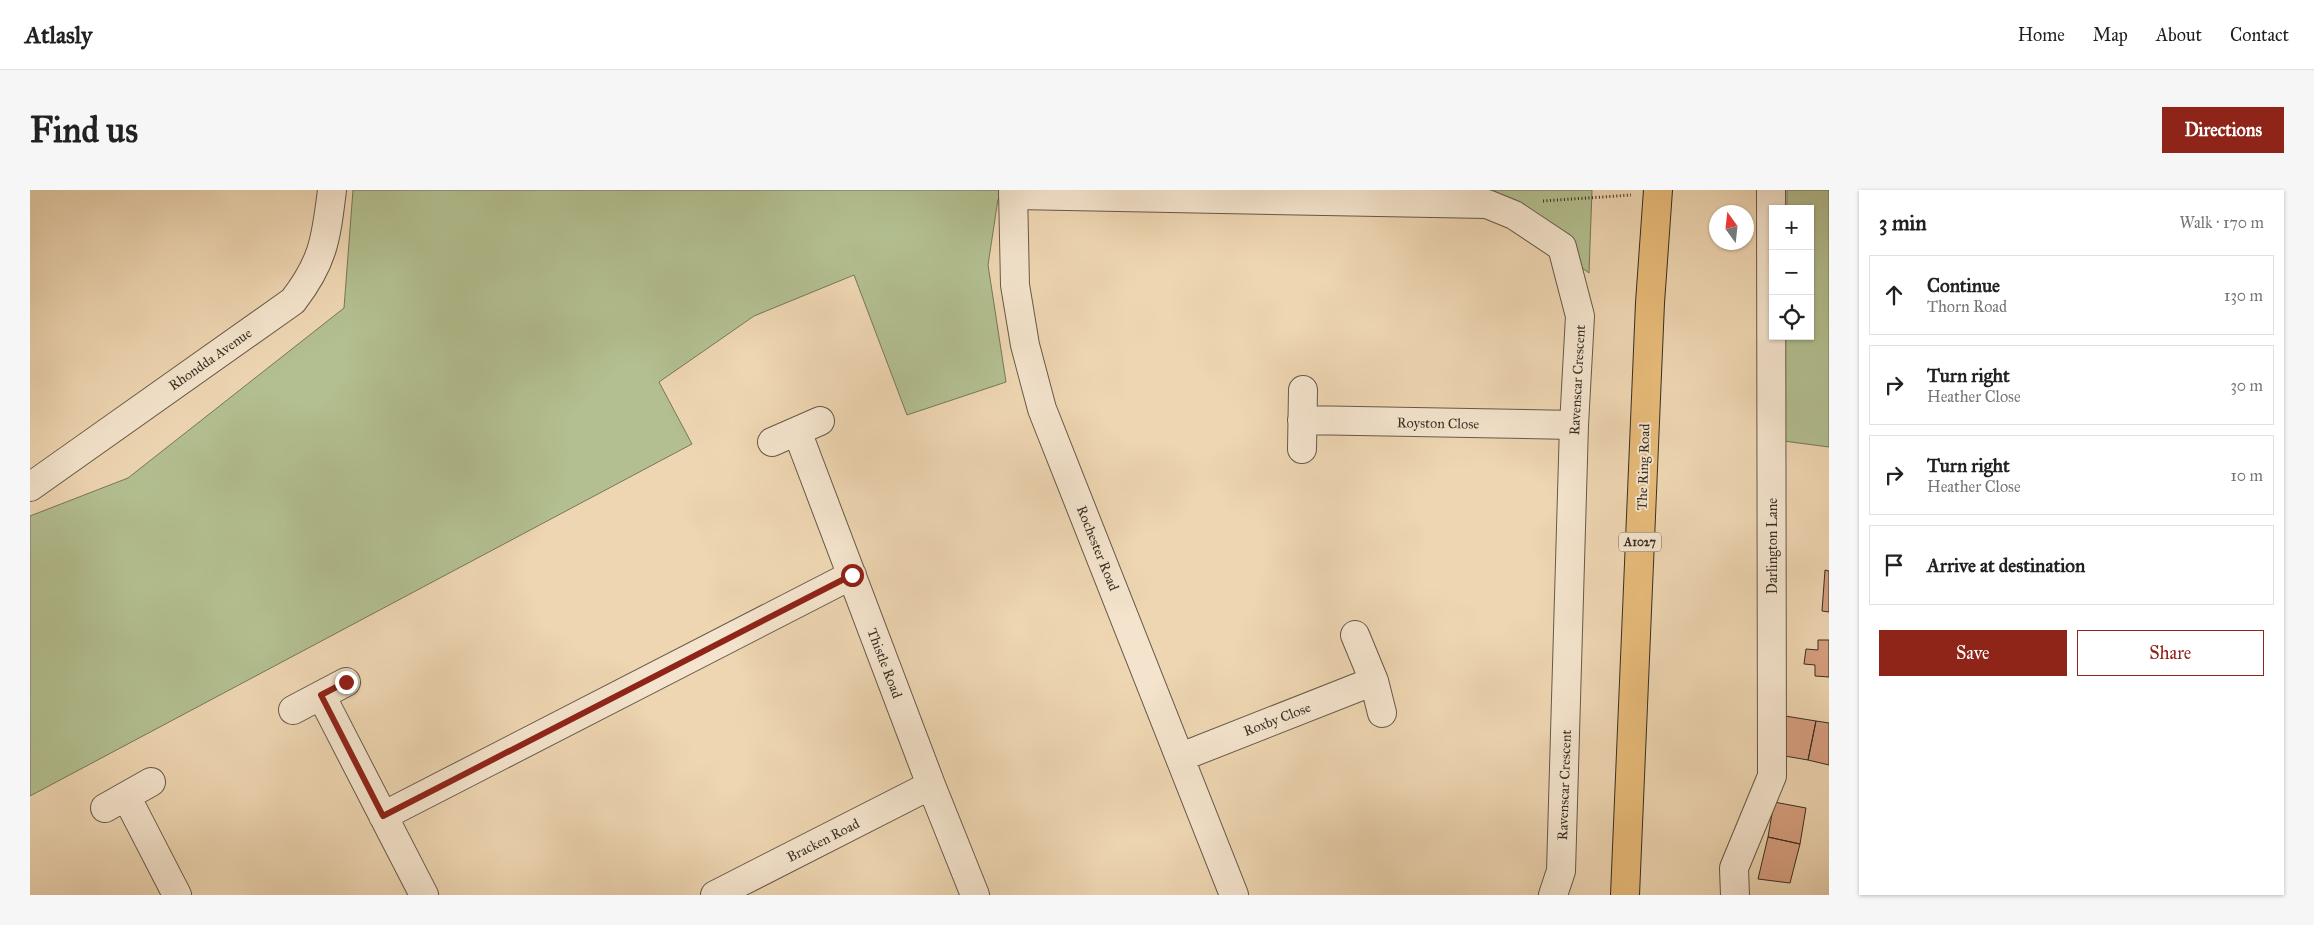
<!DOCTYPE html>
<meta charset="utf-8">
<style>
body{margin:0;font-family:"IM FELL Great Primer",serif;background:#f6f6f6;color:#222}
.controls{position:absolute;right:15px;top:15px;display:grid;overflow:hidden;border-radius:0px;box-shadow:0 1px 4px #0004}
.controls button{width:45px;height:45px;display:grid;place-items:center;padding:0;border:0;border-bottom:1px solid #e0e0e0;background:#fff;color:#222;font:25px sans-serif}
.compass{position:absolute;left:1679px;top:15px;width:45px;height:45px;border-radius:50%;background:#fff;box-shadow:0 1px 4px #0004;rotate:345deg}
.stop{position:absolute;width:15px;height:15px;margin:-11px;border:4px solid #8f2418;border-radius:50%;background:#fff}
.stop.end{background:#8f2418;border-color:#fff;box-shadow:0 1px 5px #0008}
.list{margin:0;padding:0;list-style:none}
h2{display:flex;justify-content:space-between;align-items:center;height:65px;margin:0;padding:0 20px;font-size:21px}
h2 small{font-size:16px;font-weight:400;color:#767676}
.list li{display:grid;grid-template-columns:32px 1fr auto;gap:15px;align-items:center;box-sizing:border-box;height:80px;margin:0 10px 10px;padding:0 10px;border:1px solid #e0e0e0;border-radius:0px}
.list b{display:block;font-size:19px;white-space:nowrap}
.list p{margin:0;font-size:16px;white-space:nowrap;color:#767676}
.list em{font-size:16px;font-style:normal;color:#767676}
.actions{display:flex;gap:10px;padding:15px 20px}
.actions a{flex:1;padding:11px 0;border:1px solid #8f2418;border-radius:0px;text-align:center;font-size:18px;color:#8f2418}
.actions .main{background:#8f2418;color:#fff}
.icon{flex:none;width:28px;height:28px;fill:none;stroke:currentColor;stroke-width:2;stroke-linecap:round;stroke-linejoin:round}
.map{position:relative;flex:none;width:1799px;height:705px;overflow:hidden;border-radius:0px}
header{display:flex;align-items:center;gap:30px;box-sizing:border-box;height:70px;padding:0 25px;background:#fff;border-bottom:1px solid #e0e0e0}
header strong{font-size:24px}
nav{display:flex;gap:28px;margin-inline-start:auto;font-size:18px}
.intro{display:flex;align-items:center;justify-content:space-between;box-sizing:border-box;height:120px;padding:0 30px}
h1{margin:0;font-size:35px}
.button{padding:12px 22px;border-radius:0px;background:#8f2418;color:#fff;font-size:18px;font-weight:700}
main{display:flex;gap:30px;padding:0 30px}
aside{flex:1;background:#fff;border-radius:0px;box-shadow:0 1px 4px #0004}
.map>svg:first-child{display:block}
.green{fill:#b3bf90;stroke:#76775a}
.building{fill:#d7a081;stroke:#382f25}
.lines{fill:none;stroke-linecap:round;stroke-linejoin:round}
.street-casing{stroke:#665948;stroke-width:30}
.primary-casing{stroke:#382f25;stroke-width:30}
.path{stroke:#382f25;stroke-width:3;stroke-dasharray:1 2.5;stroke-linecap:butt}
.street{stroke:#f4e4cd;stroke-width:28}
.primary{stroke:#e7bb79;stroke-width:28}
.route{stroke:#8f2418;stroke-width:6}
.labels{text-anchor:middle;stroke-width:4;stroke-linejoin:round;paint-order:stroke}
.shield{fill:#f4e4cd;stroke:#706557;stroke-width:1}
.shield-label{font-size:12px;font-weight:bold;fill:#382f25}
.street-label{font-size:14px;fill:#382f25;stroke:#f4e4cd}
</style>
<header>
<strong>Atlasly</strong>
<nav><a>Home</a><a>Map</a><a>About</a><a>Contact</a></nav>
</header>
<div class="intro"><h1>Find us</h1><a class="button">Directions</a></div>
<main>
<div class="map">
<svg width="1799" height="705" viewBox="0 0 1799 705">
<rect width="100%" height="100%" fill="#eed6b2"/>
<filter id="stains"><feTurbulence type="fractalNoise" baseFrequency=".004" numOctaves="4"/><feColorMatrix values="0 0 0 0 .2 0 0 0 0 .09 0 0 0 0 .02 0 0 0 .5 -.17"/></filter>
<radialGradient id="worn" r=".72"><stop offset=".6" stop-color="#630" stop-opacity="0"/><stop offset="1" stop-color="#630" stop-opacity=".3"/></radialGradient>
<path class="green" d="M323 0H1562L1559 83 1480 24 968 9 958 75 976 192 877 225 824 85 724 126 629 192 662 254 0 606V326L98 288 314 118Z
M1757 0H1799V257L1746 250 1751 146H1780V19H1757Z"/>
<path class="building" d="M1795 380 1799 381V422L1792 421Z
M1788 450H1799V487L1785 486V475L1774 474 1776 459 1788 460Z
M1755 526 1786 531 1778 570 1749 565Z
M1786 531 1799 533V575L1778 570Z
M1744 612 1776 618 1770 654 1738 647Z
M1738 647 1770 654 1760 693 1728 689Z"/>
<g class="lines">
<g class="street-casing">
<path id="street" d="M983 0 985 95 995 155 1012 219 1204 705
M983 5 1457 14 1484 25 1532 57 1550 126 1544 235 1531 681 1523 705
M1272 230 1544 235
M767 241 901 595 945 705
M742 252 790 231
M1272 259 1273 200
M0 297 263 111C294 71 296 48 302 0
M1325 445 1344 491 1352 523
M291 505 394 705
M263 520 316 492
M1151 567 1344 491
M96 606 147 705
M75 618 121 592
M353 626 822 385
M685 705 901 595
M1705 705 1704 678 1742 586 1741 0"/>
</g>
<g class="primary-casing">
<path id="primary" d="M1595 705 1620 113 1628 0"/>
</g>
<path class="path" d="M1513 11 1601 5"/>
<use href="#street" class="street"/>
<use href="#primary" class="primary"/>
</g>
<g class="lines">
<path class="route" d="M316 492 291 505 353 626 822 385"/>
</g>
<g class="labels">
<rect class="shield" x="1589" y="342.5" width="42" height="19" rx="4"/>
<g class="shield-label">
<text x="1610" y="356">A1027</text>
</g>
<g class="street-label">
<text transform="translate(180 169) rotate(-35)" y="5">Rhondda Avenue</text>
<text transform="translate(1547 190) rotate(-87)" y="5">Ravenscar Crescent</text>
<text transform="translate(1408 233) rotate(1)" y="5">Royston Close</text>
<text transform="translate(1613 277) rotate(-88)" y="5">The Ring Road</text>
<text transform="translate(1742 356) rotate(-90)" y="5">Darlington Lane</text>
<text transform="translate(1068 358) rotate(68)" y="5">Rochester Road</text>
<text transform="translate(855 473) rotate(69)" y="5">Thistle Road</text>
<text transform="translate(1247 529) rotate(-21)" y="5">Roxby Close</text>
<text transform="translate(1534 595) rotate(-88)" y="5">Ravenscar Crescent</text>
<text transform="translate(793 650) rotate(-27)" y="5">Bracken Road</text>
</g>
</g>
<rect width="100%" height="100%" filter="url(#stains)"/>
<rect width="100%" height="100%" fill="url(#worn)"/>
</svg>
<div class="controls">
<button>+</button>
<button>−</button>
<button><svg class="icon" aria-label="locate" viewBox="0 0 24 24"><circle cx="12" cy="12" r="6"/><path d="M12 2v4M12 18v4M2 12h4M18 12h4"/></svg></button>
</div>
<svg class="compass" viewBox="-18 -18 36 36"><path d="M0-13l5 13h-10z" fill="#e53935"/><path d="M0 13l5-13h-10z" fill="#767676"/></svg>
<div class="stop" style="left:822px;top:385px"></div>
<div class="stop end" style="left:316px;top:492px"></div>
</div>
<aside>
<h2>3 min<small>Walk · 170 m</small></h2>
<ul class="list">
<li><svg class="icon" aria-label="ahead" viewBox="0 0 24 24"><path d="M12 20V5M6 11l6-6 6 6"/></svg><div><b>Continue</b><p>Thorn Road</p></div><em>130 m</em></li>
<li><svg class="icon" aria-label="right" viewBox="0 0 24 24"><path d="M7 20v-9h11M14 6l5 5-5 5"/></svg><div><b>Turn right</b><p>Heather Close</p></div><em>30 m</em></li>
<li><svg class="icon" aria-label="right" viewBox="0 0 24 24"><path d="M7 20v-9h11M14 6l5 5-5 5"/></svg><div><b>Turn right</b><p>Heather Close</p></div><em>10 m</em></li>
<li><svg class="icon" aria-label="arrive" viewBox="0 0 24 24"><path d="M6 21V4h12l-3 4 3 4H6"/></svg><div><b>Arrive at destination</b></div></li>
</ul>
<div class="actions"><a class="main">Save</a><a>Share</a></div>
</aside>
</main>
